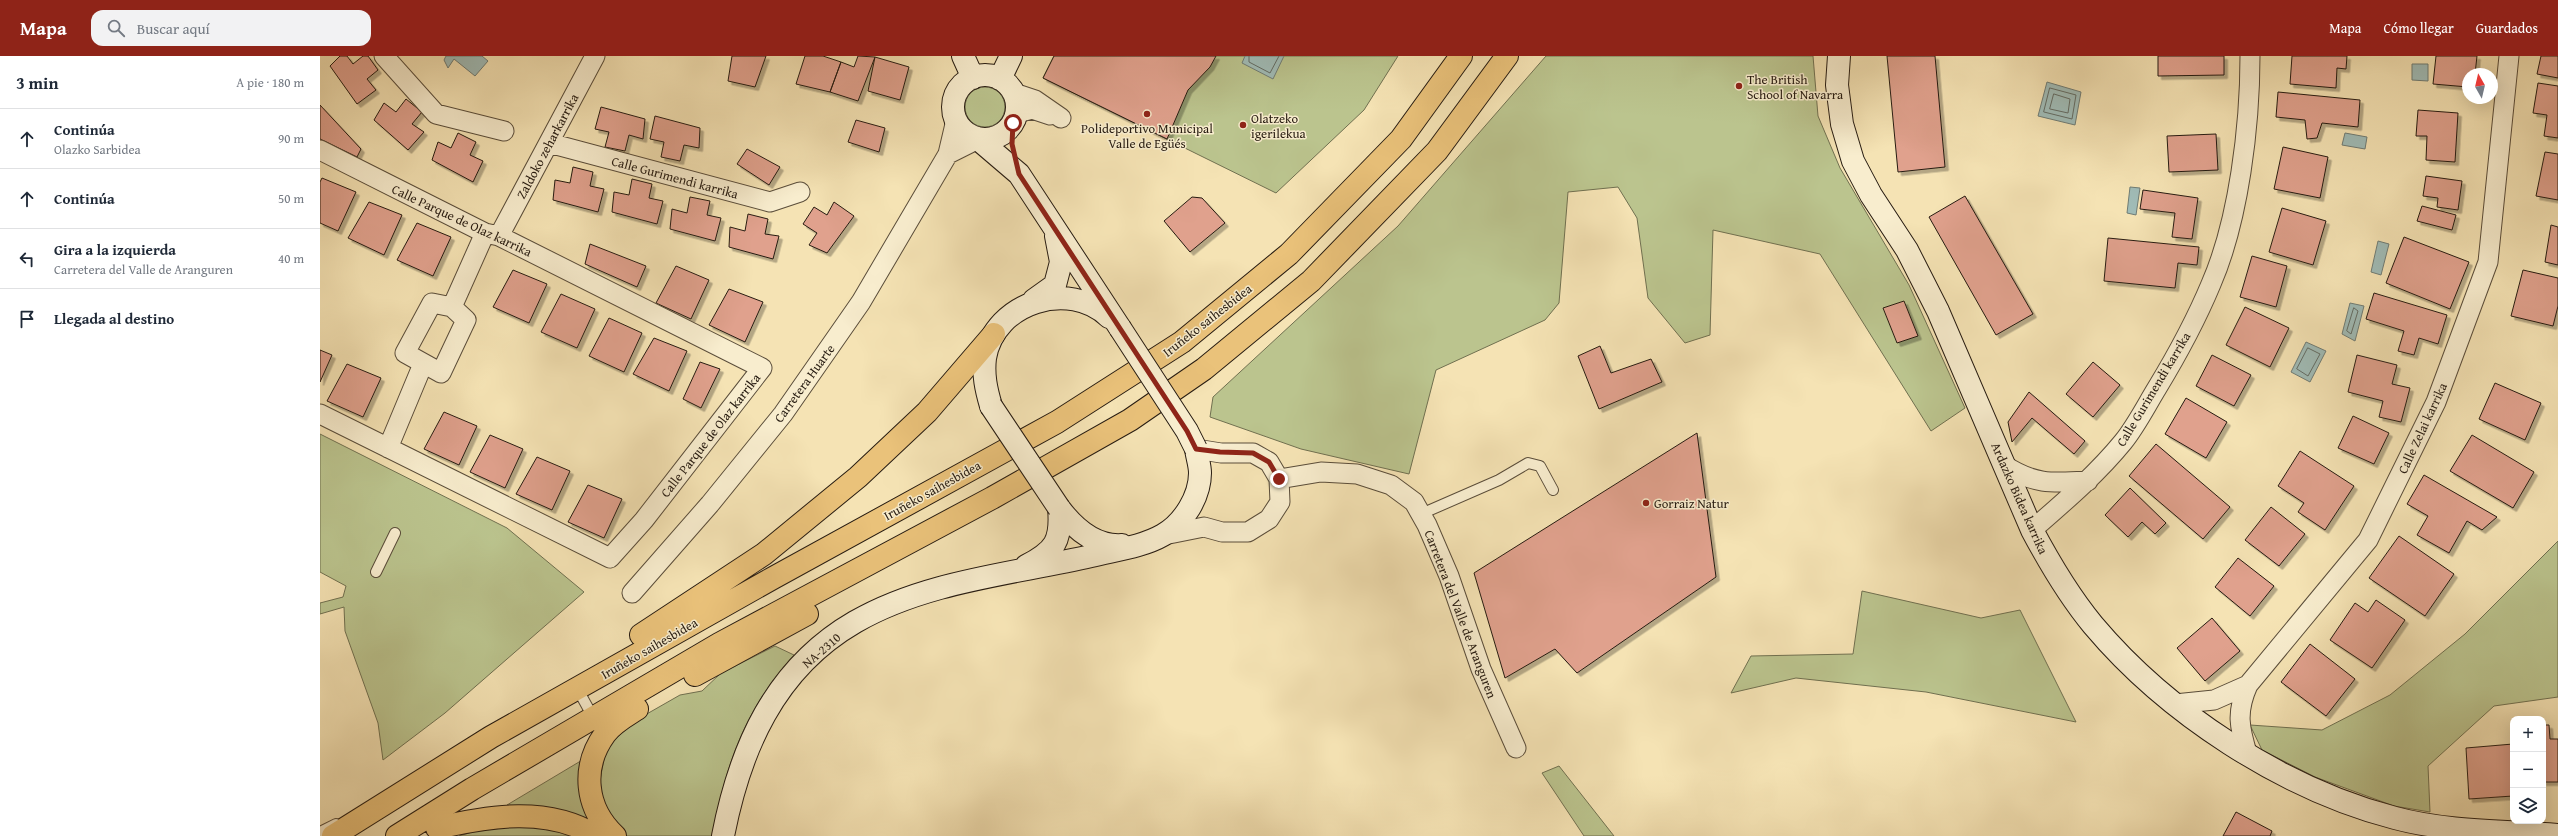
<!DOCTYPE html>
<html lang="es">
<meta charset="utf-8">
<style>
body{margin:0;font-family:"Gentium Book Plus",serif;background:#f2f2f3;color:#1f2937}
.controls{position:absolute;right:12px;bottom:12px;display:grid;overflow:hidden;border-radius:8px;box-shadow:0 4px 16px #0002}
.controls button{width:36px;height:36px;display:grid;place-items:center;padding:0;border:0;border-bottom:1px solid #e0e1e3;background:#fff;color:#1f2937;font:20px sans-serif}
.compass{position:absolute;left:2142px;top:12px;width:36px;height:36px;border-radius:50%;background:#fff;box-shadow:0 4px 16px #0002;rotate:352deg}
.stop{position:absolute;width:12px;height:12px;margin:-9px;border:3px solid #8f2418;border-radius:50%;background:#fff}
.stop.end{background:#8f2418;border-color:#fff;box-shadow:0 1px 4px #0008}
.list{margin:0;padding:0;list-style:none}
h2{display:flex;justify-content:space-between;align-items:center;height:52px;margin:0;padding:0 16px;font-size:17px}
h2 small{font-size:13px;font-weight:400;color:#747a83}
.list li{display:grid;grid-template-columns:26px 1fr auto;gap:12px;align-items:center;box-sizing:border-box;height:60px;padding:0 16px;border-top:1px solid #e0e1e3}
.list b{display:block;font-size:15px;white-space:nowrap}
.list p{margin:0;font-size:13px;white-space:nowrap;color:#747a83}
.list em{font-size:13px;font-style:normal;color:#747a83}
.icon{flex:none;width:22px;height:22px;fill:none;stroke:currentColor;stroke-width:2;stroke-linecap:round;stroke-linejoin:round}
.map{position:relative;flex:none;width:2238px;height:780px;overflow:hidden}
header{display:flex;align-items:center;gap:24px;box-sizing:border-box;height:56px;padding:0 20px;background:#8f2418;color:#fff}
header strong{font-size:19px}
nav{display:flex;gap:22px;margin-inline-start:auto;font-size:14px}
.search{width:280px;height:36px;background:#f2f2f3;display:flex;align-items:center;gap:10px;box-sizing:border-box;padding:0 14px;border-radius:12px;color:#747a83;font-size:15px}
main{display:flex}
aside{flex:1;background:#fff}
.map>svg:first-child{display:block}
.green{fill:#bbc48e;stroke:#707050}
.water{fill:#a0bcb7;stroke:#6f7c75}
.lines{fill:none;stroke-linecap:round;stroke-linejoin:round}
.shore{stroke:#636c64;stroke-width:1}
.building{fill:#e0a18d;stroke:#261b11;filter:url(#shadow)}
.lane-casing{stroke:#5a4d3a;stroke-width:12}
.street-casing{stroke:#5a4d3a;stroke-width:21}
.secondary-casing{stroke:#261b11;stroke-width:24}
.highway-casing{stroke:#261b11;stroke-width:24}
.lane{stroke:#f8edce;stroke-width:10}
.street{stroke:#f8edce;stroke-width:19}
.secondary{stroke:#f8edce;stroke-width:22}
.highway{stroke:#eac27a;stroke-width:22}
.secondary-bridge-casing{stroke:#261b11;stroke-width:24;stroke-linecap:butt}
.secondary-bridge{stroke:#f8edce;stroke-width:22}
.route{stroke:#8f2418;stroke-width:5}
.poi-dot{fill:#8f2418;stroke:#f8edce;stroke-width:1.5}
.labels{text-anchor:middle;stroke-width:3;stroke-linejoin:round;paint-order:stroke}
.poi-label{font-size:13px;fill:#261b11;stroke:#f8edce;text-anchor:start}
.street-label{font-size:13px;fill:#261b11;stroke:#f8edce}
</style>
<header>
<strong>Mapa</strong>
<div class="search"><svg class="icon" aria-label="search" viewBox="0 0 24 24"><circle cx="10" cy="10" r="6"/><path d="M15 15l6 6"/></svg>Buscar aquí</div>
<nav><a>Mapa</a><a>Cómo llegar</a><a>Guardados</a></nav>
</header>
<main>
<aside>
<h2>3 min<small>A pie · 180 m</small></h2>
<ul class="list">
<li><svg class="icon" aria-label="ahead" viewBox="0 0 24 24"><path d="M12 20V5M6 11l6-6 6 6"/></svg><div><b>Continúa</b><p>Olazko Sarbidea</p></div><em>90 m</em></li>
<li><svg class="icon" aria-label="ahead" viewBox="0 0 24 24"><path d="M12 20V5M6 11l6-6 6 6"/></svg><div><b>Continúa</b></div><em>50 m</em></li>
<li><svg class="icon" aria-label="left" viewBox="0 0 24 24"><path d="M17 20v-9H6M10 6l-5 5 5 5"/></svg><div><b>Gira a la izquierda</b><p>Carretera del Valle de Aranguren</p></div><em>40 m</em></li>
<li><svg class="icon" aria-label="arrive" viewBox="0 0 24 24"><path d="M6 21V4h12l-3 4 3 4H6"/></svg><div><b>Llegada al destino</b></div></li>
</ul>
</aside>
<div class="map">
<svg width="2238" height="780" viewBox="0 0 2238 780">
<defs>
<filter id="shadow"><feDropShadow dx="3.5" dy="3.5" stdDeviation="0" flood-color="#0004"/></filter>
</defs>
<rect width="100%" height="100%" fill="#f5e3b4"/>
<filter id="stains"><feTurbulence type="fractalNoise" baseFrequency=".005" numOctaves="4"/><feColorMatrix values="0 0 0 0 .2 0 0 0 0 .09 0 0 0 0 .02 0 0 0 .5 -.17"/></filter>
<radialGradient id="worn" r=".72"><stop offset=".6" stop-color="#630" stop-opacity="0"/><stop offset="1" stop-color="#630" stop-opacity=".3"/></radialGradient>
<path class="green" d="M734 0H1078L1044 54 956 137 723 22Z
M1226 0H1493L1498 60 1520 112 1589 229 1645 352 1611 375 1500 198 1393 174 1390 279 1365 287 1328 242 1317 162 1298 131 1248 136 1239 247 1225 264 1116 314 1089 418 981 393 890 361 893 341 1078 170Z
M645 51a20 20 0 1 1 40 0a20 20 0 1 1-40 0Z
M0 378 187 472 264 536 125 657 63 704 58 667 25 575 24 551 0 558V547L23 541 26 530 0 516Z
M2238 485V641L2174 650 2108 710 2110 756 2074 750 1995 721 1942 694 1930 669 2002 674 2070 639 2145 578Z
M1542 535 1661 562 1700 554 1756 666 1606 636 1476 622 1411 637 1431 600 1533 598Z
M455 590 474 599C423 656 407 707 392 780H307L285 757 280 724 285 698 293 685 318 663 360 639 382 635 401 617Z
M264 703 275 771 216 752 187 749Z
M1239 710 1294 780H1264L1222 717Z
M223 769 251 780H139L171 770Z"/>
<path class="water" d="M126 0H162L168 5 155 20 134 3 128 12 124 4Z
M925 0H964L953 23 922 7Z
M2092 8H2108V25L2092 24Z
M1727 26 1761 36 1755 69 1718 60Z
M2025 77 2047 81 2045 93 2022 89Z
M1810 131 1820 132 1816 159 1807 157Z
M2058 185 2069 188 2061 219 2051 216Z
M2030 247 2044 250 2035 285 2022 278Z
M1986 286 2006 295 1990 326 1971 316Z"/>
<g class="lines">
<path class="shore" d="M929 0V6L950 17 959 0
M1730 32 1756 39 1752 63 1724 56Z
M1734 38 1750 43 1748 57 1730 53Z
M2034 252 2038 255 2031 278 2027 275Z
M1988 292 2000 298 1988 320 1977 313Z"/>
</g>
<path class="building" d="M20 0H27L33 8 43 0H48L58 14 47 23 56 34 37 48 10 10Z
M412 0H446L435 31 408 25Z
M485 0H503L521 6 510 36 476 28Z
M538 0 555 1 538 45 510 36 521 6 534 11Z
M734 0H896L890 11 868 34 847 83 723 22Z
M1567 0H1615L1625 111 1578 116Z
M1838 0H1904V19L1838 20Z
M1972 0H2027L2026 13 2017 12 2016 32 1970 28Z
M2116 0H2157L2155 18H2148V31L2113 28Z
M2221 0H2238V22L2217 18Z
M555 1 589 11 580 44 548 35Z
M2218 27 2238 30V82L2224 80 2227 59 2213 57Z
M1958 36 2040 44 2038 71 2002 67 1997 82 1987 83 1985 64 1956 61Z
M86 43 102 56 92 68 104 76 88 94 54 64 64 47 76 56Z
M0 49 41 93 37 101 0 83Z
M281 51 325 63 323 83 309 79 305 95 285 91 289 76 275 73Z
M2098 54 2138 57 2135 106 2106 104 2107 80H2096Z
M335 60 380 72 379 92 364 89 360 105 341 101 344 86 330 83Z
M536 64 565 72 559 96 528 86Z
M138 77 156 86 150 99 163 105 153 126 112 104 118 86 131 92Z
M1896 78 1898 114 1849 116 1847 80Z
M1963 91 2008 101 2000 142 1954 133Z
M427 93 460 111 449 129 417 108Z
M2225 96 2238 98V144L2216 140Z
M253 111 273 116 270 130 284 133 278 156 233 144 235 124 250 127Z
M2106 120 2142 125 2138 154 2117 151 2118 142 2103 140Z
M2 122 36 136 18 175 0 167V126Z
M312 123 332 128 329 142 343 145 337 168 292 156 294 136 309 139Z
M1823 134 1878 142 1872 183 1852 181 1855 157 1820 153Z
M1645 140 1713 258 1676 279 1609 161Z
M370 141 390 145 387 159 401 162 395 185 350 173 352 153 367 157Z
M872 141 882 142 905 167 870 196 844 165Z
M49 146 82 159 64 199 28 182Z
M514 146 534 160 507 197 489 189 497 177 483 168 494 151 507 159Z
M2102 150 2136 159 2132 174 2097 165Z
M1962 152 2006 165 1993 209 1949 196Z
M428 158 448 163 445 178 459 180 453 203 409 191 410 171 425 175Z
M97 167 131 181 113 220 77 204Z
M2231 169 2238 171V209L2225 206Z
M2084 181 2149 206 2130 253 2066 227Z
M1788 182 1879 191 1877 209 1858 207 1855 232 1784 225Z
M270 188 326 210 317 231 265 208Z
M1932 200 1967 210 1956 251 1920 241Z
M356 210 389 224 371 263 336 247Z
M193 214 227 228 209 267 173 251Z
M2203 214 2238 222V250L2233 270 2191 260Z
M409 233 443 246 425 286 389 269Z
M2054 237 2127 259 2118 288 2099 282 2094 299 2078 295 2084 275 2046 263Z
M241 238 275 253 257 292 221 276Z
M1584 245 1598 280 1577 287 1563 252Z
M1925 251 1969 272 1950 311 1906 289Z
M289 262 322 277 304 316 269 300Z
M334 282 367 295 349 335 313 318Z
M1280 290 1291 317 1331 303 1342 326 1279 353 1258 300Z
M0 294 12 299 0 326Z
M1892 299 1931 319 1914 350 1876 330Z
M2037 299 2077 309 2072 328 2090 332 2081 366 2059 361 2063 345 2028 336Z
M380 306 400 313 381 352 363 343Z
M1773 306 1800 329 1773 361 1746 338Z
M27 308 61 322 43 361 7 345Z
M2175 327 2221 347 2205 384 2159 363Z
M1709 336 1765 385 1754 398 1712 362 1692 386 1688 366Z
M1866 342 1907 366 1886 402 1845 378Z
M124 356 157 370 139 409 104 393Z
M2033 360 2069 377 2054 408 2018 392Z
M1377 377 1396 521 1257 617 1235 593 1185 622 1154 517Z
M170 379 203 393 185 432 150 416Z
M2152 379 2214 416 2193 452 2130 415Z
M1836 388 1910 451 1883 483 1809 420Z
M1980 395 2034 430 2005 474 1978 456 1984 447 1958 430Z
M217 401 250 415 232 454 196 438Z
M2104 419 2177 461 2162 474 2147 465 2129 497 2097 479 2108 460 2087 448Z
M268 429 302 443 284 482 248 466Z
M1810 432 1846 467 1835 478 1822 466 1808 481 1785 459Z
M1951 451 1985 478 1959 510 1925 484Z
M2079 480 2134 518 2105 560 2049 522Z
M1918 502 1954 530 1930 560 1895 531Z
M2056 544 2085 564 2052 612 2010 584 2035 547 2048 556Z
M1892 562 1920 595 1885 625 1857 592Z
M1990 588 2035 623 2006 660 1961 626Z
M2223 669H2229L2230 683H2238V726H2223Z
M2193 688V740L2149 743 2146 692Z
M1916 756 1952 775 1950 780H1903Z"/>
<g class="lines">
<g class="lane-casing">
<path id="lane" d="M1101 458 1179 424 1208 407 1220 410 1233 434
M56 516 75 477
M257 632 273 661
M0 776 16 768"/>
</g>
<g class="street-casing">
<path id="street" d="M64 0 116 58 184 75
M694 37 715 44 741 62
M697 57 712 53 730 59
M229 87 450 146 480 136
M0 94 165 177 179 180 442 312 324 464 290 502 0 358
M628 98 658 83
M179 180 275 0
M112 247 132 251 146 264 121 317 85 297Z
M132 251 165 177
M68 392 103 308
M1684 409C1714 429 1733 427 1768 425
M959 423 1001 416 1037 418 1071 429 1094 446 1107 469 1129 520 1161 613 1196 692
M1712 474C1744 446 1776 419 1803 386 1816 370 1826 350 1837 332 1857 299 1876 264 1891 228 1919 164 1930 69 1930 0
M844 479 884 471 902 476H928L949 463 960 446 959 423 949 406 933 397H901L876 393
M312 537 390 448 463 358 541 246 628 98 636 64
M1855 648 1894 644 1928 629
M1928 700C1919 671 1916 656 1928 629L2048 484 2116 346 2168 206 2189 0"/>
</g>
<g class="secondary-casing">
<path id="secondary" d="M643 0 653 22
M1519 0 1517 29 1522 68 1533 105 1551 139 1587 194 1618 255 1712 474C1729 506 1749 540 1773 569 1847 657 1963 733 2075 762 2127 776 2185 775 2238 779
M633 51a32 32 0 1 1 64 0a32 32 0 1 1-64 0Z
M680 23 691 0
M658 83 699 118 800 272
M714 244 735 229 741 206 736 180
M671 350C666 333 663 319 665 302 674 246 750 223 789 261
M739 452C754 472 775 491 802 489
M706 510C735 495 742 485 739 452
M403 780C420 693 454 613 535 566 606 525 693 518 771 500 795 494 822 491 843 479 864 467 880 440 880 417 880 409 877 401 876 393"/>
</g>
<g class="highway-casing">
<path id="highway" d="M321 579 444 498 538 421 607 356 674 278
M375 619 487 558
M117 772C169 760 228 750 276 780
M13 780 171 681 453 522 737 366 862 286 969 198 1081 83 1141 0
M77 780 152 733 399 588 672 442 810 364 884 313 991 225 1117 95 1187 0
M295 780C265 752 261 711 285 678 293 667 306 660 317 653"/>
</g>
<use href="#lane" class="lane"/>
<use href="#street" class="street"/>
<use href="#secondary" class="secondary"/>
<use href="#highway" class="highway"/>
<g class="secondary-bridge-casing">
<path id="secondary-bridge" d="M800 272 867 375 876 393
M671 350 739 452"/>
</g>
<use href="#secondary-bridge" class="secondary-bridge"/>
</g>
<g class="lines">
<path class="route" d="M693 67 692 88 699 118 867 375 876 393 900 396 933 397 949 406 959 423"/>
</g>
<g class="poi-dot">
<circle cx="1419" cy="30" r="4"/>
<circle cx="827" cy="58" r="4"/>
<circle cx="923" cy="69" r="4"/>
<circle cx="1326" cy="447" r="4"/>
</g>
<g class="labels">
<g class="poi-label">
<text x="1427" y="28">The British<tspan x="1427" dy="15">School of Navarra</tspan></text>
<text x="931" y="67">Olatzeko<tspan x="931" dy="15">igerilekua</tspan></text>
<text x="827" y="77" text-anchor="middle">Polideportivo Municipal<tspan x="827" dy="15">Valle de Egüés</tspan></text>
<text x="1334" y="452">Gorraiz Natur</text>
</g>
<g class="street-label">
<text transform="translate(227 90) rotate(-62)" y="5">Zaldoko zeharkarrika</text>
<text transform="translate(355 121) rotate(15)" y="5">Calle Gurimendi karrika</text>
<text transform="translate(142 164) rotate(25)" y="5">Calle Parque de Olaz karrika</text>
<text transform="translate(887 264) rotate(-38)" y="5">Iruñeko saihesbidea</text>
<text transform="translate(484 327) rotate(-54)" y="5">Carretera Huarte</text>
<text transform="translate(1833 333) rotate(-59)" y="5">Calle Gurimendi karrika</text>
<text transform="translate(2102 372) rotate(-65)" y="5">Calle Zelai karrika</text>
<text transform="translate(390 379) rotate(-52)" y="5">Calle Parque de Olaz karrika</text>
<text transform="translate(612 434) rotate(-29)" y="5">Iruñeko saihesbidea</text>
<text transform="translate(1700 442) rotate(66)" y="5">Ardazko Bidea karrika</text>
<text transform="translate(1141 558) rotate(69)" y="5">Carretera del Valle de Aranguren</text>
<text transform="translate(329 592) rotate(-30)" y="5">Iruñeko saihesbidea</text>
<text transform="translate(501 594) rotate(-41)" y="5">NA-2310</text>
</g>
</g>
<rect width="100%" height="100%" filter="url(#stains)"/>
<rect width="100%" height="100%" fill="url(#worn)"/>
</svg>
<div class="controls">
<button>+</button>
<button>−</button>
<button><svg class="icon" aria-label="layers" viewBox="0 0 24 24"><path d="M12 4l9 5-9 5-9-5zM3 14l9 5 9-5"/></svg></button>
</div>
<svg class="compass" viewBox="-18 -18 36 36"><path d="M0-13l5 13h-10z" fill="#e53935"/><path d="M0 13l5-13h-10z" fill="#747a83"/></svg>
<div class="stop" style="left:693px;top:67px"></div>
<div class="stop end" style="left:959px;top:423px"></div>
</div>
</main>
